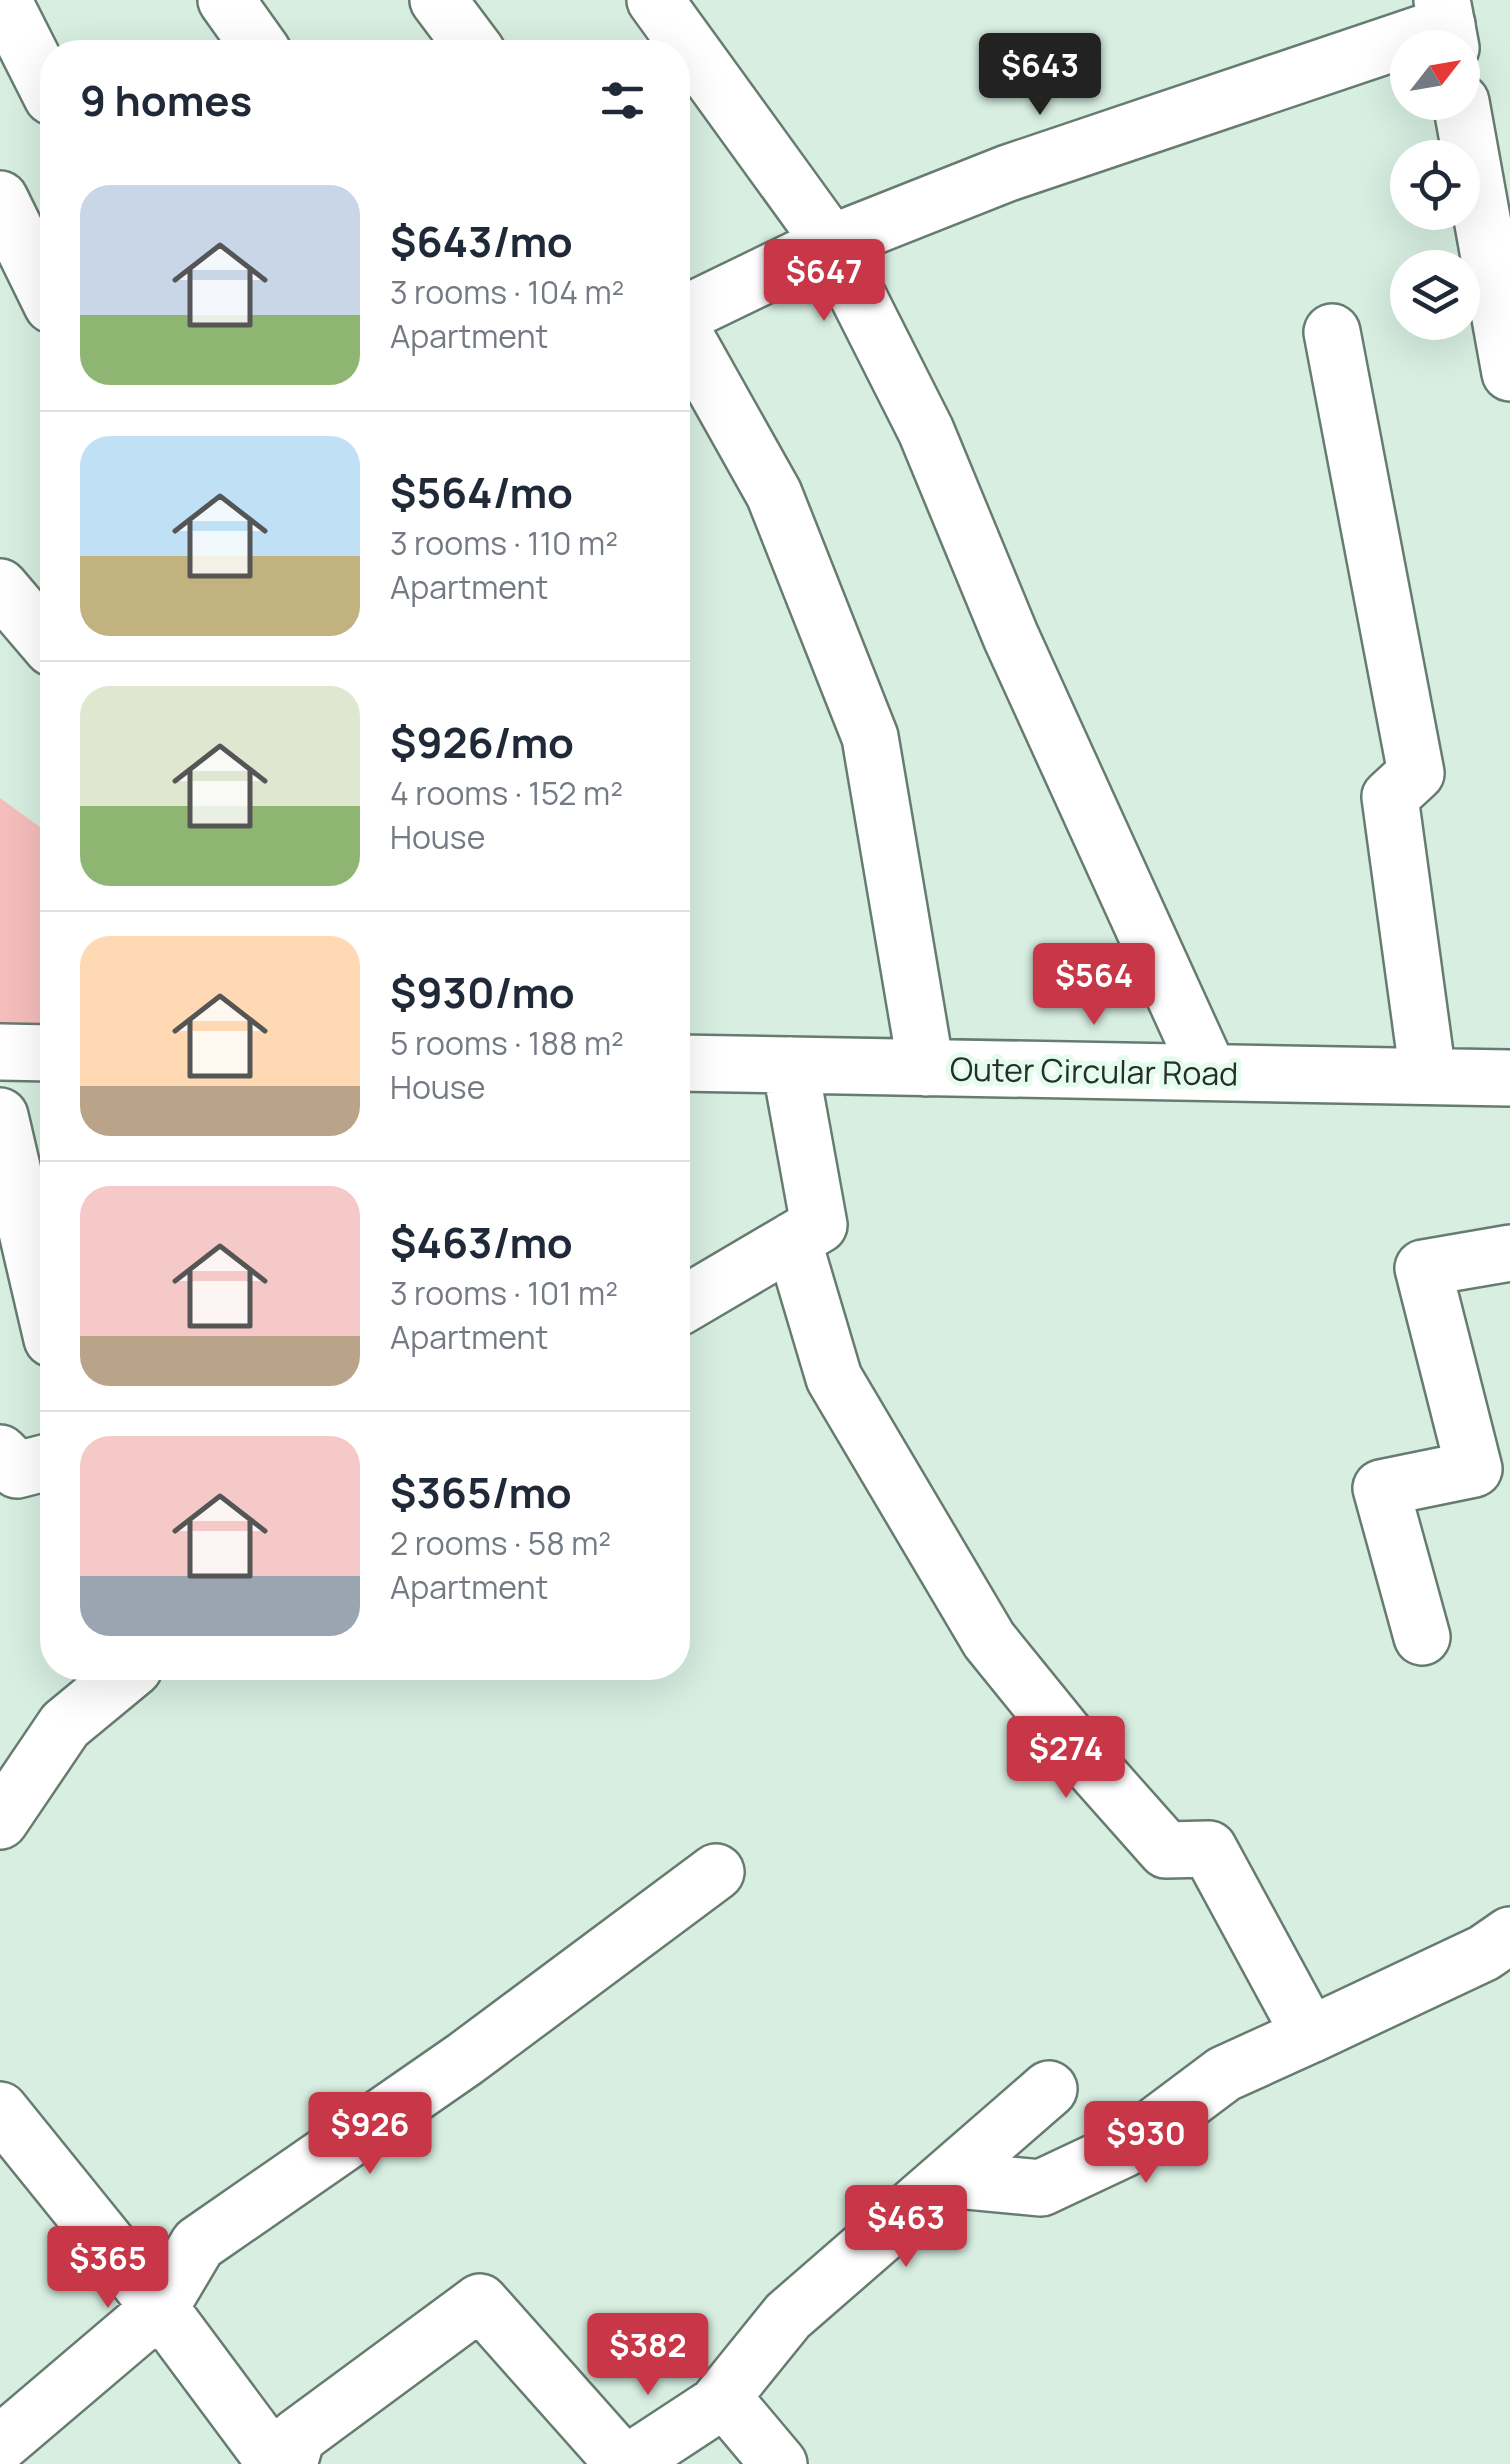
<!DOCTYPE html>
<meta charset="utf-8">
<style>
body{margin:0;font-family:Manrope,sans-serif;background:#f6f6f7;color:#1f2937;height:100vh;display:flex;flex-direction:column;font-size:38px;white-space:nowrap}
*{box-sizing:border-box;margin:0}
p{font-size:32px;color:#747a83}
.icon{flex:none;width:55px;height:55px;fill:none;stroke:currentColor;stroke-width:2;stroke-linecap:round;stroke-linejoin:round}
.map{position:relative;flex:1;overflow:hidden}
.panel{position:absolute;left:40px;top:40px;width:650px;height:1640px;display:flex;flex-direction:column;background:#fff;border-radius:40px;box-shadow:0 10px 40px #0002}
.panel>*{flex:none}
.needle{width:65px;rotate:59deg}
.tools{position:absolute;left:1390px;top:30px;display:grid;gap:20px}
.tools a{display:grid;place-items:center;width:90px;height:90px;border-radius:50%;background:#fff;box-shadow:0 10px 40px #0002;font-size:50px}
.price{position:absolute;translate:-50% -85px;padding:0 22px;border-radius:10px;background:#c73748;color:#fff;font-size:32px;line-height:65px;filter:drop-shadow(0 2px 5px #0008)}
.price::after{content:'';position:absolute;left:50%;top:60px;width:30px;height:22px;margin-left:-15px;background:inherit;clip-path:polygon(0 0,100% 0,50% 100%)}
.price.selected{background:#222;color:#fff}
ul{padding:0;list-style:none}
li{display:flex;align-items:center;gap:30px;height:250px;padding:0 40px}
li+li{border-top:2px solid #e0e1e3}
li span{display:grid;place-items:center;flex:none;width:280px;height:200px;border-radius:30px;color:#555}
li>.icon{margin-inline-start:auto}
span .icon{width:120px;height:120px;fill:#fffc;stroke-width:1}
li b{font-size:42px}
h2{display:flex;justify-content:space-between;align-items:center;height:120px;padding:0 40px;font-size:42px}
.map>svg:first-child{display:block}
</style>
<div class="map">
<svg width="1510" height="2464" viewBox="0 0 1510 2464">
<rect width="100%" height="100%" fill="#d7eee1"/>
<path fill="#f5bebd" d="M0,798L40,827L52,850V1053L0,1052Z"/>
<g fill="none" stroke-linecap="round" stroke-linejoin="round">
<g stroke="#677c70" stroke-width="60">
<path id="minor" d="M3,0L52,97
M226,0L263,52
M438,0L477,52
M655,0L831,243L926,431L1011,637L1209,1072
M0,199L52,305
M678,317L831,243L1008,173L1447,25
M678,323L774,494L870,737L926,1068
M1332,332L1416,773L1390,797L1428,1076
M0,587L52,648
M0,1052L52,1053
M678,1063L1510,1078
M0,1116L52,1339
M793,1240L834,1378L989,1640L1087,1761L1166,1850L1209,1849L1310,2035L1484,1953L1510,1935
M678,1308L819,1225L790,1065
M0,1453L17,1470L52,1461
M1422,1637L1381,1488L1474,1469L1423,1268L1510,1253
M0,1821L65,1725L134,1668
M0,2110L160,2308L276,2464
M946,2179L1041,2188L1124,2149L1224,2074L1310,2035
M716,2405L731,2407L779,2464
M0,2444L160,2308L198,2244L465,2059L716,1872
M289,2464L297,2437L480,2302L624,2464
M626,2464L716,2405L788,2316L1049,2089"/>
</g>
<g stroke="#677c70" stroke-width="60">
<path id="major" d="M1442,0L1451,48
M1461,102L1510,373"/>
</g>
<use href="#minor" stroke="#fff" stroke-width="55"/>
<use href="#major" stroke="#fff" stroke-width="55"/>
</g>
<g text-anchor="middle" dominant-baseline="central" stroke-width="10" stroke-linejoin="round" paint-order="stroke">
<g font-size="32" fill="#252e29" stroke="#e4fcee">
<text transform="translate(1094 1071) rotate(1)">Outer Circular Road</text>
</g>
</g>
</svg>
<div class="tools">
<a><svg class="needle" viewBox="-14 -14 28 28"><path d="M0-13l5 13h-10z" fill="#e53935"/><path d="M0 13l5-13h-10z" fill="#747a83"/></svg></a>
<a><svg class="icon" aria-label="locate" viewBox="0 0 24 24"><circle cx="12" cy="12" r="6"/><path d="M12 2v4M12 18v4M2 12h4M18 12h4"/></svg></a>
<a><svg class="icon" aria-label="layers" viewBox="0 0 24 24"><path d="M12 4l9 5-9 5-9-5zM3 14l9 5 9-5"/></svg></a>
</div>
<b class="price selected" style="left:1040px;top:118px">$643</b>
<b class="price" style="left:824px;top:324px">$647</b>
<b class="price" style="left:1094px;top:1028px">$564</b>
<b class="price" style="left:1066px;top:1801px">$274</b>
<b class="price" style="left:370px;top:2177px">$926</b>
<b class="price" style="left:1146px;top:2186px">$930</b>
<b class="price" style="left:906px;top:2270px">$463</b>
<b class="price" style="left:108px;top:2311px">$365</b>
<b class="price" style="left:648px;top:2398px">$382</b>
<section class="panel">
<h2>9 homes<svg class="icon" aria-label="filters" viewBox="0 0 24 24"><path d="M4 7h16M4 17h16"/><circle cx="9" cy="7" r="2"/><circle cx="15" cy="17" r="2"/></svg></h2>
<ul>
<li><span style="background:linear-gradient(#c9d6e8 65%,#8fb573 0)"><svg class="icon" aria-label="home" viewBox="0 0 24 24"><path d="M3 11l9-7 9 7M6 9v11h12V9"/></svg></span><div><b>$643/mo</b><p>3 rooms · 104 m²</p><p>Apartment</p></div></li>
<li><span style="background:linear-gradient(#bfe0f5 60%,#c2b280 0)"><svg class="icon" aria-label="home" viewBox="0 0 24 24"><path d="M3 11l9-7 9 7M6 9v11h12V9"/></svg></span><div><b>$564/mo</b><p>3 rooms · 110 m²</p><p>Apartment</p></div></li>
<li><span style="background:linear-gradient(#dfe7d0 60%,#8fb573 0)"><svg class="icon" aria-label="home" viewBox="0 0 24 24"><path d="M3 11l9-7 9 7M6 9v11h12V9"/></svg></span><div><b>$926/mo</b><p>4 rooms · 152 m²</p><p>House</p></div></li>
<li><span style="background:linear-gradient(#ffd9b3 75%,#b9a48a 0)"><svg class="icon" aria-label="home" viewBox="0 0 24 24"><path d="M3 11l9-7 9 7M6 9v11h12V9"/></svg></span><div><b>$930/mo</b><p>5 rooms · 188 m²</p><p>House</p></div></li>
<li><span style="background:linear-gradient(#f6c9c9 75%,#b9a48a 0)"><svg class="icon" aria-label="home" viewBox="0 0 24 24"><path d="M3 11l9-7 9 7M6 9v11h12V9"/></svg></span><div><b>$463/mo</b><p>3 rooms · 101 m²</p><p>Apartment</p></div></li>
<li><span style="background:linear-gradient(#f6c9c9 70%,#9aa5b1 0)"><svg class="icon" aria-label="home" viewBox="0 0 24 24"><path d="M3 11l9-7 9 7M6 9v11h12V9"/></svg></span><div><b>$365/mo</b><p>2 rooms · 58 m²</p><p>Apartment</p></div></li>
</ul>
</section>
</div>
